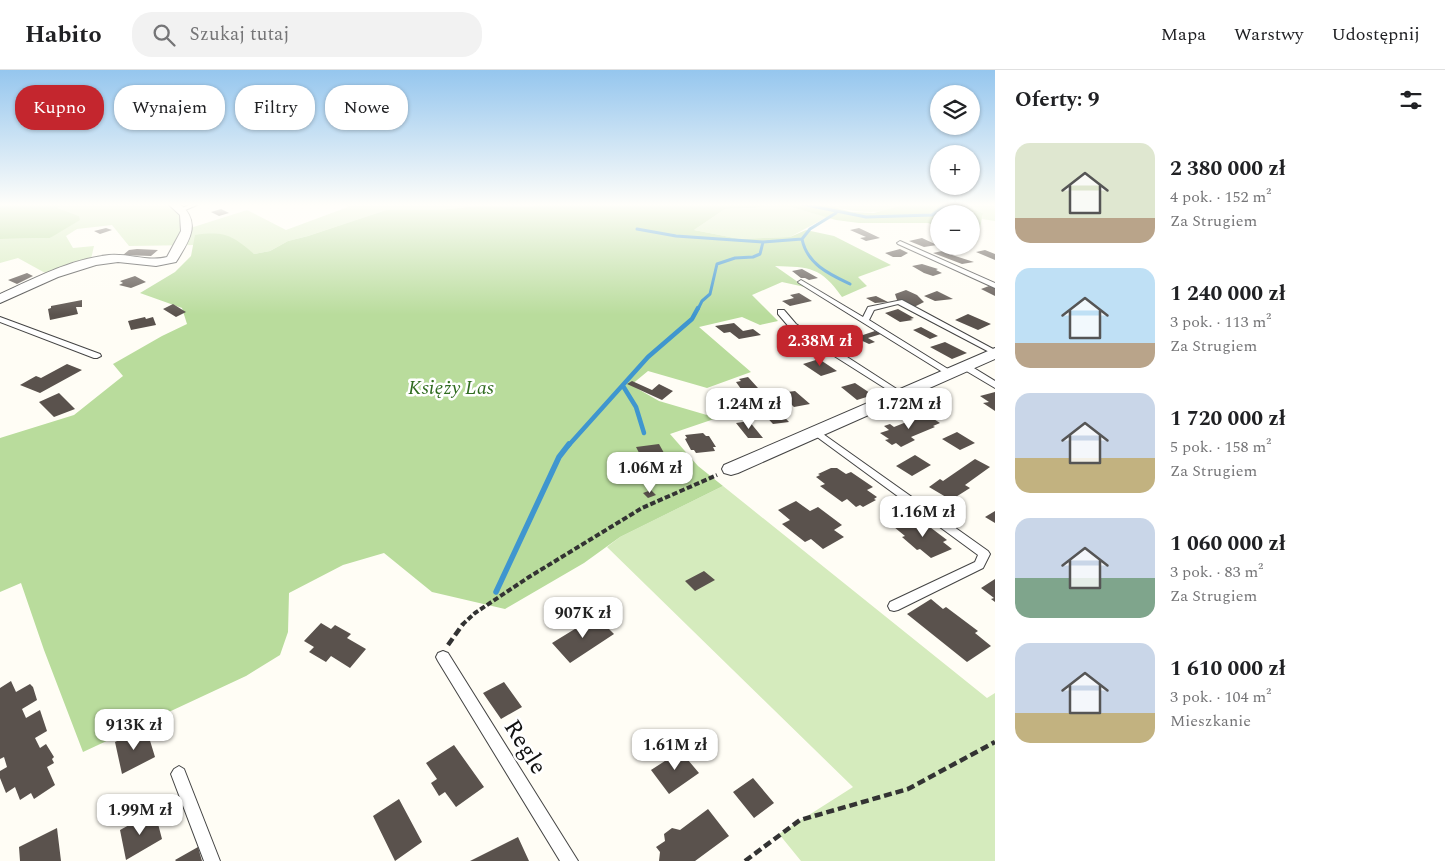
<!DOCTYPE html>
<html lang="pl">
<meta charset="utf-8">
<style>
body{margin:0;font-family:Spectral,serif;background:#f2f2f2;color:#202124;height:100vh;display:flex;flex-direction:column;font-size:19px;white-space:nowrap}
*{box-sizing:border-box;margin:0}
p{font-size:16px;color:#757577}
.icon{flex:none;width:28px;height:28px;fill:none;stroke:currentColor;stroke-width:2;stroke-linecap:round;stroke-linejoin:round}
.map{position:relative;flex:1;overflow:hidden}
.details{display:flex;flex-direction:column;background:#fff;width:450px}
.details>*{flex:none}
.guide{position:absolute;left:15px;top:15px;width:475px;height:45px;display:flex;gap:10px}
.controls{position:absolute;left:930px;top:15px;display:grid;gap:10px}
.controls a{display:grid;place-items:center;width:50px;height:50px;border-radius:50%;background:#fff;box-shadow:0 1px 4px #0004;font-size:25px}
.price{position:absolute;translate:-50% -42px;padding:0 11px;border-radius:10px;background:#fff;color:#222;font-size:16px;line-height:32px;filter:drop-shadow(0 1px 2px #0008)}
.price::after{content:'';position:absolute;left:50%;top:30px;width:15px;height:11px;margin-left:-8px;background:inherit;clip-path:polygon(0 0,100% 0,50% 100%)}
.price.selected{background:#c4262e;color:#fff}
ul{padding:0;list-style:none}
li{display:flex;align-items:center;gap:15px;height:125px;padding:0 20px}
li span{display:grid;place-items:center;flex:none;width:140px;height:100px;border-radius:15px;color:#555}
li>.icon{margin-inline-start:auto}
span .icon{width:60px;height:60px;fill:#fffc;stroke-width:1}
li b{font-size:21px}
h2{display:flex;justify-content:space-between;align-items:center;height:60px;padding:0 20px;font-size:21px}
.chip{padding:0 18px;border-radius:20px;background:#fff;box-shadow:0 1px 4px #0004;font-size:18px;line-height:45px}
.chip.selected{background:#c4262e;color:#fff}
header{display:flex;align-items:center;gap:30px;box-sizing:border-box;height:70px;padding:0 25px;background:#fff;border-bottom:1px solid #e0e0e0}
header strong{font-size:24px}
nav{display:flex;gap:28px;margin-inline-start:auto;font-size:18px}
.search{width:350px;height:45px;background:#f2f2f2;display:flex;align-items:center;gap:12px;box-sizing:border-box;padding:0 18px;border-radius:20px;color:#757577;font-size:19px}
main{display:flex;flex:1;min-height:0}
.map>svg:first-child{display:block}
</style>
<header>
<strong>Habito</strong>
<div class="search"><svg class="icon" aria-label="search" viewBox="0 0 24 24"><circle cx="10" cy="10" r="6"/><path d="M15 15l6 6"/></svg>Szukaj tutaj</div>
<nav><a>Mapa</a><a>Warstwy</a><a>Udostępnij</a></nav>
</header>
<main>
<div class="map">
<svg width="995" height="791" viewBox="0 0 995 791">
<rect width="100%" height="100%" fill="#fffdf5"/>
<path fill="#d5ebbd" d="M62,134H165L180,145L181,161L247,140L286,160L348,137L343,134H536L534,137L478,136L438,140H386L308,166L288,171L270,181L254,184L196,165L194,175L129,176L112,155L77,159L66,166L73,178L94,176L91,189L47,204L18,188L0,193V169L50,168L79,146L58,138Z
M824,134H907C880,147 852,142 824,134Z
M960,134H995V151L982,149L983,143Z
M766,135L791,137L827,147L790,167L740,169L694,160L725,139L755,138Z
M723,416L987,628L995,623V791H801L779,764L853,717L607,477L620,467Z"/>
<path fill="#b9dc9c" d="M0,134H62L58,138L79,146L80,150L50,168L0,169Z
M536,134H824L851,142L874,143L907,134H960L983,143L977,172L971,169V144H939V157L928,153H859L836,150L791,137L766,135L755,138L725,139L694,160L740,169L790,167L806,160L834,166L891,195L858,207L867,216L842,227C821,197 810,197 775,196L805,217L782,212L752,225L778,251L760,255L742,247L699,257L751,302L707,318L648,301L631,315L659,331L717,348L670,364L698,396L723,416L620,467L584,493L505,539L432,522L384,483L343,495L289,523L288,562L280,585L246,606L83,682L44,580L21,513L0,522V368L74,345L123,306L113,294L162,266L187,254L182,238L140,223L175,202L191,186L195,165C224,161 232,165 254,184L270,181L288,171L308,166L386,140H438L478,136L533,137Z"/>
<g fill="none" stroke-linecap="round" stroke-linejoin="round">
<path stroke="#3f96cf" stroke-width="3" d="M802,134L866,147L932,145L947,134
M637,159L676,166L763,172
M802,169C807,194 829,204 850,214
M698,239L702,231L710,224L717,194L735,188L753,187L760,184L763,172L802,169L810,159L836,143"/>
<path stroke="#3f96cf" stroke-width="4.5" d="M623,316L636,337L644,363
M568,376L648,287L692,249L698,238"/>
<path stroke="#3f96cf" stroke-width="5.5" d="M496,522L559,387L569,374"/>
</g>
<path fill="#5a524d" d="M221,139L229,143L219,146L211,142Z
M106,158L112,160L100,164L94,161Z
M859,158L880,168L866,171L860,168L866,167L850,160Z
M922,168L937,175L924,177L909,171Z
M137,179L158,180L151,186L123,185L129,180Z
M900,179L908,183L901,187H893L885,183Z
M951,179L959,183L952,185L974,192L962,194L933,183Z
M985,180L995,184V190L976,182Z
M922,194L938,199L936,200L942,203L933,206L924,203L912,196Z
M802,199L818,208L809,210L805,208H801L792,201Z
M27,203L33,206L17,214L8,210Z
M135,206L146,212L131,218L119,215L123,213L120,211Z
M989,216L995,218V226L981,219Z
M906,220L917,225L924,232L914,237L897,230L895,224Z
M937,221L953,229L935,231L924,226Z
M799,223L812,231L790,236L782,231L794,228L790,225Z
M876,226L888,232L875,233L866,228Z
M82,230V237H76L78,244L50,250L48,239L51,238V236Z
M173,234L181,239L186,242L176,247L163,239Z
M898,239L914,248L910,249L913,250L900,252L885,243Z
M968,244L991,254L978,260L955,250Z
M145,247L146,249L153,247L156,255L131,260L128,251Z
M734,253L743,261L753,259L761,265L739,269L730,262L724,263L715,256Z
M845,255L863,265L875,261L881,264L868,268L875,272L869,274L856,268L849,270L833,261L837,260L834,259Z
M921,257L938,266L930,269L913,260Z
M945,272L967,283L952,289L930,277Z
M819,289L837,301L821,306L803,294Z
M67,294L82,300L40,323L20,315L36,306L41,308Z
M748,307L758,318L748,320L746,318L741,319L736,312L741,311L739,309Z
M632,311L652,320L659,314L673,321L662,330L627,314Z
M855,313L873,325L857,330L841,317Z
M795,321L810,334L794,337L780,323Z
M731,322L744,339L728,341L717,326Z
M995,322V341L983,333L989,332L980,326Z
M59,323L75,339L54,347L39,332Z
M775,337L789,352L773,354L759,339Z
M926,344L940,353L933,356L935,357L911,367L915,370L901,377L896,373L892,375L885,370L889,369L880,363L889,360L884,356L890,354L894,357Z
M749,351L763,368H748L736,353Z
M957,362L975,373L960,380L942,369Z
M703,363L706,366H709L716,377H713L715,381L696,383L694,380H691L685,369L687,368L685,365Z
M659,374L673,399L649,402L636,377Z
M915,385L931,395L912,406L896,396Z
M975,389L990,397L965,415L970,418L951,430L929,417L940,409L943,411Z
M831,398H837L846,404L851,402L873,417L867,420L877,427L874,429L876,430L863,437L860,435L856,437L847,429L842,432L820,416L825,414L816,407L820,405L818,404Z
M651,420L656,425L648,428L643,423Z
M796,431L810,441L818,437L842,455L834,460L844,467L823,479L811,469L805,472L782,454L790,450L778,440Z
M995,441V453L985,447Z
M918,448L947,470L943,472L952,479L931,488L920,479L917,480L902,467L905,466L894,457Z
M704,501L715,510L695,521L685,511Z
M995,509V532L991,529L994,528L981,518Z
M931,529L943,539L946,537L978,561L975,563L991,576L967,592L907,544Z
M596,546L614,564L570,593L552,573Z
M321,553L331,559L335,555L351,564L347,568L366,579L350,598L331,586L326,592L309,582L314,577L304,571Z
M11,611L16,622L30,614L33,617L37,630L22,639L26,648L40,640L47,661L35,668L40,678L46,674L54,687L52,689L54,693L47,697L55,715L34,729L31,723L20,730L15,717L6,723L0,708V701L7,697L4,687L0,689V618Z
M504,612L522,637L501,649L483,623Z
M141,659L143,666L148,664L155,687L122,704L115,672Z
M454,675L484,717L456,737L445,722L439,726L431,713L437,709L426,693Z
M685,678L692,687L688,690L699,703L669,724L651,700Z
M753,708L774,733L754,748L733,722Z
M399,729L422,772L395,791L373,746Z
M708,739L729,766L695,791H659L660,782L656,777L665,771L664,764L672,758L680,760Z
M151,743L153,752L157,750L162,769L126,790L120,760Z
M57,758L61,791H20L19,777Z
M518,767L529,791H470Z
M198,777L202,791H176L175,790Z"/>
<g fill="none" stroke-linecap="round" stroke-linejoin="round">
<g stroke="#444" stroke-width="2">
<path id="service" d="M191,134H199L183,141L178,140Z
M900,171L995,213V218L898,174L897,173Z
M801,210L863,247L868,237L902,230L995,280V285L898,234L874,240L869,250L956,304L955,306H949L799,213L798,212Z
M778,240H784L796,254L906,325L905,327H899L790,258L778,244Z
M0,247L100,284L101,286L97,288H94L0,252Z
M963,295H969L995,311V318L963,299Z
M816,359L988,481L990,484L983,498L898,540L894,541L890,540L888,536L890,532L975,492L978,485L813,364L811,362L813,360Z
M443,581L448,583L578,791H560L438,591L436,587L438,583Z
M179,696L184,699L220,791H204L171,704L174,699Z"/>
</g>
<g stroke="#444" stroke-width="2">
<path id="minor" d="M168,134H180C202,153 189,171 176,192L156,196L118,192L96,195L58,207L0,233V224C35,208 71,189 109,185C129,183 148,192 167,187L181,161L180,145Z
M995,278V289L738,403L731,405L724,403L722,399L724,395Z"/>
</g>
<path stroke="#333" stroke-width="4" stroke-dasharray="5.5 2.5" stroke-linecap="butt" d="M462,555L475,543L529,507L642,438L717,405"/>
<path stroke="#333" stroke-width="4.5" stroke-dasharray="8 4" stroke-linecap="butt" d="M448,575L463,554
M745,791L800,750L908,719L995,672"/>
<use href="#service" fill="#fff" fill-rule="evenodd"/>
<use href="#minor" fill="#fff" fill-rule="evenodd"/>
</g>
<linearGradient id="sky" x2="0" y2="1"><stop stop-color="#95c6ee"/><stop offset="0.55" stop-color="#fffefa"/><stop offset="1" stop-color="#fffefa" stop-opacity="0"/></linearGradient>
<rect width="995" height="245" fill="url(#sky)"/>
<g text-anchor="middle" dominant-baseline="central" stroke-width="5" stroke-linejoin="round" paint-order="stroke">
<g font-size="20" font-style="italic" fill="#2f6b1f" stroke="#fff">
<text x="451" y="318">Księży Las</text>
</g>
<g font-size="24" fill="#111" stroke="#fff">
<text transform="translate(525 677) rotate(58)">Regle</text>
</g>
</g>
</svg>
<div class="controls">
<a><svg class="icon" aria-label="layers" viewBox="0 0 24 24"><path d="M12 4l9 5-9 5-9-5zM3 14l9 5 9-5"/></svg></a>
<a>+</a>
<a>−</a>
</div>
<b class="price selected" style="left:820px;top:297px">2.38M zł</b>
<b class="price" style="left:749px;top:360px">1.24M zł</b>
<b class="price" style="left:909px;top:360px">1.72M zł</b>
<b class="price" style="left:650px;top:424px">1.06M zł</b>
<b class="price" style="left:923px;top:468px">1.16M zł</b>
<b class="price" style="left:583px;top:569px">907K zł</b>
<b class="price" style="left:134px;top:681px">913K zł</b>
<b class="price" style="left:675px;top:701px">1.61M zł</b>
<b class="price" style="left:140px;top:766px">1.99M zł</b>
<div class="guide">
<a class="chip selected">Kupno</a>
<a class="chip">Wynajem</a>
<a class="chip">Filtry</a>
<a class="chip">Nowe</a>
</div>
</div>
<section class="details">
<h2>Oferty: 9<svg class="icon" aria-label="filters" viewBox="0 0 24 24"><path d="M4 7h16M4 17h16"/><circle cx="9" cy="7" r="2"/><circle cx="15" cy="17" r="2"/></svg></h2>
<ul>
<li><span style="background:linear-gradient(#dfe7d0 75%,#b9a48a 0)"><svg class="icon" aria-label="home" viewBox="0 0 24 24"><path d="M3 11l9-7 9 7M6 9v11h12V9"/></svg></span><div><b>2 380 000 zł</b><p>4 pok. · 152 m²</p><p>Za Strugiem</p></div></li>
<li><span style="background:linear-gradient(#bfe0f5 75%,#b9a48a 0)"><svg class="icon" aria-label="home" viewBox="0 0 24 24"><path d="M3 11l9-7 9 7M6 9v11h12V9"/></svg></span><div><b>1 240 000 zł</b><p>3 pok. · 113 m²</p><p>Za Strugiem</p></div></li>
<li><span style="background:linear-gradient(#c9d6e8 65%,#c2b280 0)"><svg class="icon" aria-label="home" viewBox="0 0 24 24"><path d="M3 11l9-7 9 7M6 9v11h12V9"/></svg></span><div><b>1 720 000 zł</b><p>5 pok. · 158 m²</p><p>Za Strugiem</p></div></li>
<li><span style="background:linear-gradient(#c9d6e8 60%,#7fa58c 0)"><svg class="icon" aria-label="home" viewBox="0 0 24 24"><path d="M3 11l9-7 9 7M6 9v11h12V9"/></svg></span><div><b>1 060 000 zł</b><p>3 pok. · 83 m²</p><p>Za Strugiem</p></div></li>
<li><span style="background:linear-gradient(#c9d6e8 70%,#c2b280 0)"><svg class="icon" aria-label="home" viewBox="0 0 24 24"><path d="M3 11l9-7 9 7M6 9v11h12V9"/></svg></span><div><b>1 610 000 zł</b><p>3 pok. · 104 m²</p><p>Mieszkanie</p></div></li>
</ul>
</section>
</main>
